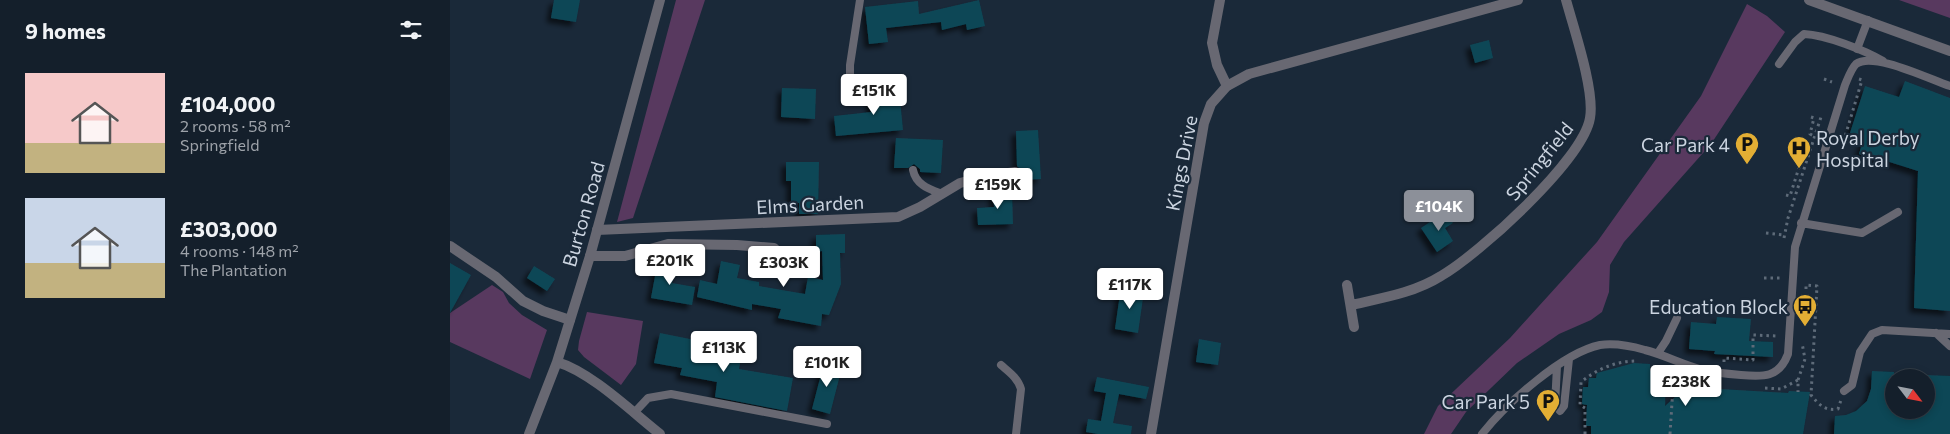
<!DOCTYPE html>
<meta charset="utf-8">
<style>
body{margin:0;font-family:Commissioner,sans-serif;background:#1d2733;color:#f1f3f6;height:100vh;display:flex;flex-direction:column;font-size:19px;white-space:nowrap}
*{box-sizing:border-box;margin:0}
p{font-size:16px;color:#9da2a9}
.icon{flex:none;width:28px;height:28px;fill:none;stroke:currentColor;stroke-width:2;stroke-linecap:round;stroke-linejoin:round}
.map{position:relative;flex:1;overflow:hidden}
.panel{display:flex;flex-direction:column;background:#141f2b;width:450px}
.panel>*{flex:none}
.needle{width:32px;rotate:122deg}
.controls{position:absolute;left:1435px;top:369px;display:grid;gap:10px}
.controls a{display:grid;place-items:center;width:50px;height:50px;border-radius:50%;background:#141f2b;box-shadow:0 2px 8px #0003,0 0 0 1px #333d47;font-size:25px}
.price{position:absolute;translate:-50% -42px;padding:0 11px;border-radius:5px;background:#fff;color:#222;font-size:16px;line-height:32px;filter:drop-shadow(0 1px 2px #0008)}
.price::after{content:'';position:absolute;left:50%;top:30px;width:15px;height:11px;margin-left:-8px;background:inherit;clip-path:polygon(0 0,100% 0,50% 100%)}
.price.current{background:#8c9099;color:#fff}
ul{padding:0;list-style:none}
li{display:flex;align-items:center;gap:15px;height:125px;padding:0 25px}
li span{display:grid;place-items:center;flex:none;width:140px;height:100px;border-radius:0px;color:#555}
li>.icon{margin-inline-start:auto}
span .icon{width:60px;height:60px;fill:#fffc;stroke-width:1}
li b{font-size:21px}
h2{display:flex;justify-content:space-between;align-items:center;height:60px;padding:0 25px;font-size:21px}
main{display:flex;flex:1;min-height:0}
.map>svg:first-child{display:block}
</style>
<main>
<section class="panel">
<h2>9 homes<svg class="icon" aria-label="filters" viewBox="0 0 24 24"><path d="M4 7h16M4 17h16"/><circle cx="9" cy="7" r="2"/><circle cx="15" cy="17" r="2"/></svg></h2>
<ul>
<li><span style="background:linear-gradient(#f6c9c9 70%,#c2b280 0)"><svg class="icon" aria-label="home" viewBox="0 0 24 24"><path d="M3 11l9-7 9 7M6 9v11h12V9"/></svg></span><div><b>£104,000</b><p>2 rooms · 58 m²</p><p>Springfield</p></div></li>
<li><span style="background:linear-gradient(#c9d6e8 65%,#c2b280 0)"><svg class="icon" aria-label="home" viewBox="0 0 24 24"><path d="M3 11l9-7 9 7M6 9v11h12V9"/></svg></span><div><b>£303,000</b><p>4 rooms · 148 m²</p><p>The Plantation</p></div></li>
</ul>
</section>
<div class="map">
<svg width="1500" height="434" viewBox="0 0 1500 434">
<defs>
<filter id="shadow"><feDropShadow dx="-4.5" dy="4.5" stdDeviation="2.5" flood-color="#0009"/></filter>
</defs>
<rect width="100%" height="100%" fill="#1a2939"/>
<path fill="#58395f" d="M226,0H255L183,218L167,222Z
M1449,0H1500V18Z
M1297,4L1317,16L1335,32L1261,144L1174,242L1160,265L1159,292L1152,312L1141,320L1109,334L1067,363L1016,412L1001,434H974L988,406L1060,338L1147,242L1251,96Z
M42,285L53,292L59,303L72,315L97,330L80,379L0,342V313Z
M137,312L193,321L186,364L171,385L134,357L128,350L129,341Z"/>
<path fill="#0e4756" filter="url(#shadow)" d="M104,0H130L126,22L101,18Z
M529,0L535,26L517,30L516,24L492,30L491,22L436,28L438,42L419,44L415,7L468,1L469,14Z
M1039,40L1043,58L1025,63L1020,45Z
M1455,81L1500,98V311L1464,308L1468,171L1427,158L1426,161L1409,154L1414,137L1400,133L1415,86L1449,97Z
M332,88L366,89L365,119L331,117Z
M449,89L453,130L386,136L384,116L421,112L419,92Z
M588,130L591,179L568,180L572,171L567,166L566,131Z
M446,138L493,140L491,173L470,172V169L464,164L458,168H444Z
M336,162H369L368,214H349V203H341V181H336Z
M562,190L563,224L528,225L527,208L544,207L543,191Z
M995,212L1003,223L995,228L1003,241L987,252L971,228Z
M395,234V253H390L391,284L379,315L372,314L371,326L328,318L331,309L302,304V310L247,297L250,280L267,284L271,261L290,265L287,278L309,282V286L355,294L358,277L373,280L372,251L366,252V235Z
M208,260L226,263L222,283L245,287L242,305L201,298Z
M0,263L21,275L0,313Z
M84,266L105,279L97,291L77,278Z
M671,287L694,291L688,333L665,329Z
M1267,317L1301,319L1299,341L1323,342V357L1264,354L1265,351L1239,349L1241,322L1266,324Z
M210,333L265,344L264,352L291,358L289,369L343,378L337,411L265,397L267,382L230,375L232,368L204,363Z
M749,339L771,343L768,365L746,362Z
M374,363L392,367L380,414L362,409Z
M1184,363L1200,364V371L1216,372L1215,406L1236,387L1338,393L1339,391L1360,392L1353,434H1141V426H1136L1137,405L1132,404L1133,387H1138L1139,378H1146L1147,373Z
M1422,371L1444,372V410H1476V375L1500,376V434H1384L1385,416L1396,415L1406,411L1417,401L1421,389Z
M647,377L699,387L696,399L669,394L663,423L682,426L681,434H648L636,432L638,419L651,421L656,393L644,391Z"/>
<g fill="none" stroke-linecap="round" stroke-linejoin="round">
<path stroke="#5e6b79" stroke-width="3" stroke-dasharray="2.5 4" stroke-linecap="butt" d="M1374,79L1382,82
M1409,79L1412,80L1394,140L1412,145
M1361,117L1364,118L1360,134L1364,136
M1336,195L1340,196L1352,158L1347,156
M1316,233L1334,235
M1334,238L1338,218L1371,117
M1314,278H1330
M1356,289V285L1367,286L1361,395C1369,405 1375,411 1388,409L1391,400
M1274,362V358L1303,360V335L1327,336V334
M1216,369L1226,383
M1348,380L1355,359L1352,343
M1315,388L1331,389L1348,380V392
M1135,434V408L1130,405L1131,382C1147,369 1166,361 1187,361
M1220,434L1223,387L1226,383L1254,384"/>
<path stroke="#686872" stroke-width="8" d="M1407,49L1418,20
M1329,64L1345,42L1354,34C1376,35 1414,50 1433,61
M400,80V65L410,0
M463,170C466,185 479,189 492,194
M1351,223L1412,233L1448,212
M1486,333L1500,346
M1208,353L1216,341L1227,318
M551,365C559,372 568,378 571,389L566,434
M1107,366L1105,405L1110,411L1114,406L1119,359
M1394,391L1402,385L1410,352L1422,334L1432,330L1500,334
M184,413L198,398L221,394L377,424
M1032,434C1056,404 1112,353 1150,345C1164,343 1181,346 1195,350C1215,355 1233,365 1253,370C1265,373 1278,374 1291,375C1313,377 1329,378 1338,354L1345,247L1395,85C1398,78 1401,69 1406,64C1423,51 1481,80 1500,86"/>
<path stroke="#686872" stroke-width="10" d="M770,0L762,43L767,65L777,86
M147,230L448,217L470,207L510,183L533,177L565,172
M0,246L46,277L73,301L93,311L120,320
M140,256H175L218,244L287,245L324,248L335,259
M897,285L904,327
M901,305C932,298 964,293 991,276C1029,254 1133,160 1140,118C1145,91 1124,29 1116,0"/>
<path stroke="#686872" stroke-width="10" d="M1359,0L1500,51
M107,362C141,372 182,412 210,434
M79,434L107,362L140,256L210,0
M701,434L754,123L761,104L777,86L799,74L1068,0"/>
</g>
<defs>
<g id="parking-pin" transform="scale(1.25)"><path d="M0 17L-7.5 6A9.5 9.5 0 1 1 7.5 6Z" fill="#e3ae34" stroke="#1a2939"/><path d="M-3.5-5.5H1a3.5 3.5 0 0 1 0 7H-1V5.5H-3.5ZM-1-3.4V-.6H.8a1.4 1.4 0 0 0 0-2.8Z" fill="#111"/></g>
<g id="hospital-pin" transform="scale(1.25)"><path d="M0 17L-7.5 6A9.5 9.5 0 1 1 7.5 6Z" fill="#e3ae34" stroke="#1a2939"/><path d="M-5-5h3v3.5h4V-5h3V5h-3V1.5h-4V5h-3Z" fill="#111"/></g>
<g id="bus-pin" transform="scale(1.25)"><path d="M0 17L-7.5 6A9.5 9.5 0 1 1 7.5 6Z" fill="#e3ae34" stroke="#1a2939"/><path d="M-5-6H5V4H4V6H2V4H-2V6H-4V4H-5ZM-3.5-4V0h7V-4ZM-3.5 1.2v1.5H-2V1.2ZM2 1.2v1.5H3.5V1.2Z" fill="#111"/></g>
</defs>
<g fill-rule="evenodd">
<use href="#parking-pin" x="1297" y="144"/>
<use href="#hospital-pin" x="1349" y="148"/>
<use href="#bus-pin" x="1355" y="306"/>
<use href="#parking-pin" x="1098" y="401"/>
</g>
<g text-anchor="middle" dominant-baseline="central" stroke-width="4.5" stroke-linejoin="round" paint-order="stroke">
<g font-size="19" fill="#cbd4e0" stroke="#1a2939" text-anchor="end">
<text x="1366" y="137" text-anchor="start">Royal Derby<tspan x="1366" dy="22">Hospital</tspan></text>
<text x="1280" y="144">Car Park 4</text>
<text x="1338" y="306">Education Block</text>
<text x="1080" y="401">Car Park 5</text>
</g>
<g font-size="19" fill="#cbd4e0" stroke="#1a2939">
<text transform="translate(1089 161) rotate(-51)">Springfield</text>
<text transform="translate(731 163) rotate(-79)">Kings Drive</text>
<text transform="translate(360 204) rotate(-3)">Elms Garden</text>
<text transform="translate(133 214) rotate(-74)">Burton Road</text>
</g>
</g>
</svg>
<div class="controls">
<a><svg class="needle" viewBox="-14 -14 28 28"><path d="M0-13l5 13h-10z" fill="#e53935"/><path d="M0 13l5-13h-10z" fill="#9da2a9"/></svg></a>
</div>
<b class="price" style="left:424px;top:116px">£151K</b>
<b class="price" style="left:548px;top:210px">£159K</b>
<b class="price current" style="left:989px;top:232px">£104K</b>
<b class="price" style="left:220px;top:286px">£201K</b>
<b class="price" style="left:334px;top:288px">£303K</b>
<b class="price" style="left:680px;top:310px">£117K</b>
<b class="price" style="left:274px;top:373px">£113K</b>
<b class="price" style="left:377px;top:388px">£101K</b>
<b class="price" style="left:1236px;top:407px">£238K</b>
</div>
</main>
